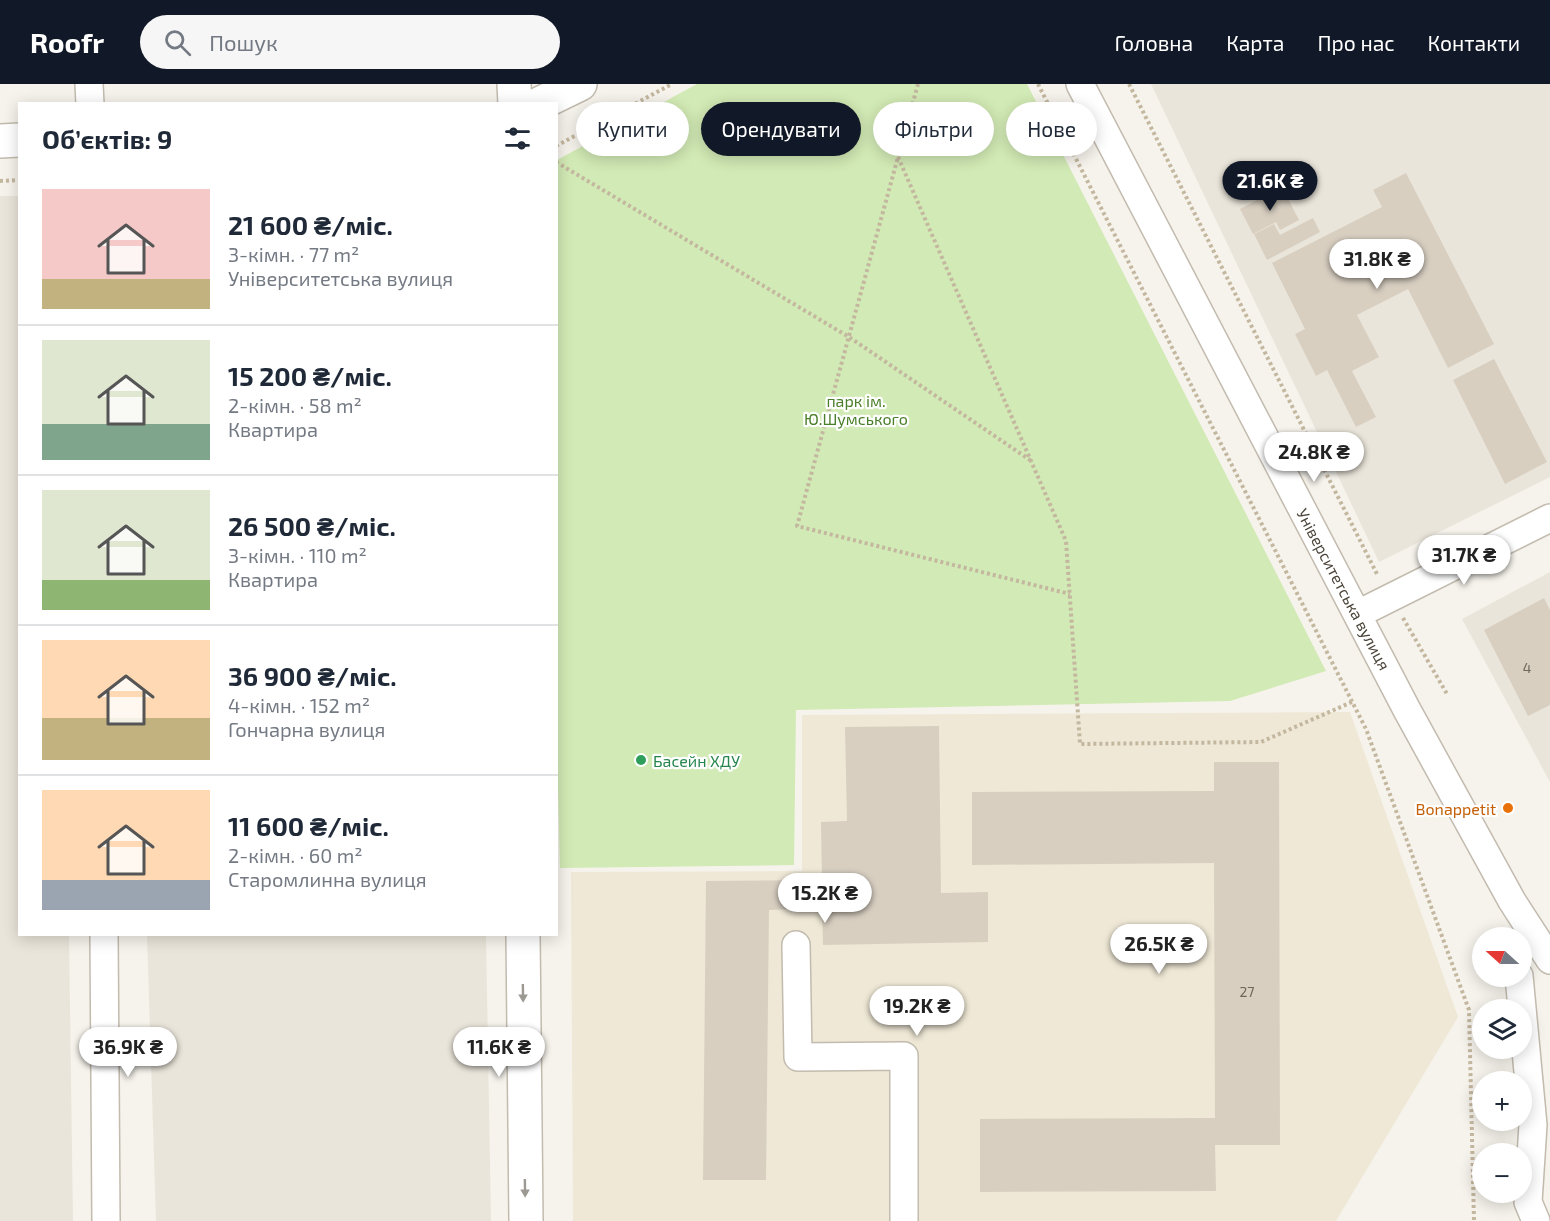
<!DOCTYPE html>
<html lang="uk">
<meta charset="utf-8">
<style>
body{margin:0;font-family:"Exo 2",sans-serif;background:#f6f6f7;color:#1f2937;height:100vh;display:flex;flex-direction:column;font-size:22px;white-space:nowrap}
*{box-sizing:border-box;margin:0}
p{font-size:20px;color:#747a83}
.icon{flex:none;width:33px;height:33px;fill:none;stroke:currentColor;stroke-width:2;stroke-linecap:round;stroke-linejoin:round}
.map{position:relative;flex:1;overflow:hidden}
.drawer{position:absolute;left:18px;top:18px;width:540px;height:834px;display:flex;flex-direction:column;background:#fff;border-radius:0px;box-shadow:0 3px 15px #0003}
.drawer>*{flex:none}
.top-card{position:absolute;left:576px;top:18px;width:570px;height:54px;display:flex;gap:12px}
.needle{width:39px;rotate:291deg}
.controls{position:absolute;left:1472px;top:843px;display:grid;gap:12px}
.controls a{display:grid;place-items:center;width:60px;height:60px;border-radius:50%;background:#fff;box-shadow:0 3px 15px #0003;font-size:30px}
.price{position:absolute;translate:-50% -51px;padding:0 14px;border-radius:21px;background:#fff;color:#222;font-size:20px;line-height:39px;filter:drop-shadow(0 2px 3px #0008)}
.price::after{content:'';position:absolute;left:50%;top:36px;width:18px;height:14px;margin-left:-9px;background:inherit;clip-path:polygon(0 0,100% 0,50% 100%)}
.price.active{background:#111827;color:#fff}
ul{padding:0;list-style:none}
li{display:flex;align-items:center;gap:18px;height:150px;padding:0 24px}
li+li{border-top:2px solid #e0e1e3}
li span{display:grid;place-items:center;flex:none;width:168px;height:120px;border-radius:0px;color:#555}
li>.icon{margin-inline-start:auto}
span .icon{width:72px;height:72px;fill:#fffc;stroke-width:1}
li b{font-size:26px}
h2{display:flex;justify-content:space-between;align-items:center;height:72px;padding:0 24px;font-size:26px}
.tag{padding:0 21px;border-radius:27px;background:#fff;box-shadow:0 3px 15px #0003;font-size:21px;line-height:54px}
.tag.active{background:#111827;color:#fff}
header{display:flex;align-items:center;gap:36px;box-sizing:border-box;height:84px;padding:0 30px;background:#111827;color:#fff}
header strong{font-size:28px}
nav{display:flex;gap:33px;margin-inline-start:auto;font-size:21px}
.search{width:420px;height:54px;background:#f6f6f7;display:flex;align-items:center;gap:15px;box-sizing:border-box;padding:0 21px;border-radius:33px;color:#747a83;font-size:22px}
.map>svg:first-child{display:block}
</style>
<header>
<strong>Roofr</strong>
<div class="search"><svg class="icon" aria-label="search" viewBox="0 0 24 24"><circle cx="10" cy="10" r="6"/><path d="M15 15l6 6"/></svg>Пошук</div>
<nav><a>Головна</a><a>Карта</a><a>Про нас</a><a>Контакти</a></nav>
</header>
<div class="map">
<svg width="1550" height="1137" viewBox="0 0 1550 1137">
<rect width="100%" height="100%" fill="#f6f3ec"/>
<path fill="#eae5da" d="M1151,0H1550V393L1379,478Z
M0,112H20V850L69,851L73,1137H0Z
M1550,488V698L1462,535Z
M147,851H486L491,1137H156Z"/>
<path fill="#efe8d6" d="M1350,628L1458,933L1336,1137H573L571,788L802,787V631Z"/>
<path fill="#d2eab5" d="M697,0H1027L1326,587L1230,617L796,626L794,781L560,784L556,626L557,76Z"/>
<path fill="#d8cfc1" d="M1406,89L1494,260L1448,284L1408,205L1357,231L1379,273L1352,287L1376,333L1356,343L1327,286L1316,292L1295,250L1305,245L1272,179L1382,123L1373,106Z
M1282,103L1299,136L1280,146L1276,138L1253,150L1240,125Z
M1313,134L1320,148L1267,176L1254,150L1274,140L1280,151Z
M1494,275L1547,378L1505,400L1453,296Z
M1544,514L1550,526V621L1528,632L1484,546Z
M939,642L941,809L988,808V858L823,861L822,824L769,826L766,1096H703L706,797L822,796L821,738L847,737L845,643Z
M1214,678H1279L1280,1061H1215L1216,1107L980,1108V1035L1215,1034L1214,779L972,781V708L1214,707Z"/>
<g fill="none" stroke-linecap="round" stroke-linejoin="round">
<g stroke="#c2bbae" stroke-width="30">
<path id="minor" d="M89,0L90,20
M1080,0L1407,626L1512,817L1550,876
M1358,530L1550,434
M104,850L106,1137
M796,861L798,973L904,972V1137
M1519,892L1533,1041L1528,1118L1536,1137"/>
</g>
<g stroke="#c2bbae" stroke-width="36">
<path id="tertiary" d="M514,0L515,20
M539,20L580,0
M0,57L20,56
M523,850L526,1137"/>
</g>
<path stroke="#c4b79f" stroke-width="4" stroke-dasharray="3 3" stroke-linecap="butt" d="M918,0L797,442L1070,510
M1038,0L1366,645L1469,926L1474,1137
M1129,0L1378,492
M556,62L672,0
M898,73L1066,457L1080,660L1261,658L1352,618
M556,78L849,253L1030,376
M0,97L20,96
M1403,534L1447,610"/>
<use href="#minor" stroke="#fff" stroke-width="27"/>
<use href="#tertiary" stroke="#fff" stroke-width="33"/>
</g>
<defs><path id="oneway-solid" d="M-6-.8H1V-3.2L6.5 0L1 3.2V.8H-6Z" transform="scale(1.5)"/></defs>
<g fill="#9c9892">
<use href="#oneway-solid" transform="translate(523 909) rotate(89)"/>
<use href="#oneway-solid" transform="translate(525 1104) rotate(89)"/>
</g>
<circle fill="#2e9e5b" stroke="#fff" stroke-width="2" cx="641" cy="676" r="6"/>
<circle fill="#e8710a" stroke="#fff" stroke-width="2" cx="1508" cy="724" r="6"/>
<g text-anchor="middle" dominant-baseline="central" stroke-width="4.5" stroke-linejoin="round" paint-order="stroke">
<g font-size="14" fill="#6e675b">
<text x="1527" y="583">4</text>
<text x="1247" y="907">27</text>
</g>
<g font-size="16" fill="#4a7f2a" stroke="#fff">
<text x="856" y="316">парк ім.<tspan x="856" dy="18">Ю.Шумського</tspan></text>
</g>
<g font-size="16" fill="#4b4439" stroke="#fff">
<text transform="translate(1344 505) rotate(62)">Університетська вулиця</text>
</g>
<g font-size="16" fill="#27864d" stroke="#fff" text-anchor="start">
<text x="653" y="676">Басейн ХДУ</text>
</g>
<g font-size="16" fill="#c56008" stroke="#fff" text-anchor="end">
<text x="1496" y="724">Bonappetit</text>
</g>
</g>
</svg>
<div class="controls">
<a><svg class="needle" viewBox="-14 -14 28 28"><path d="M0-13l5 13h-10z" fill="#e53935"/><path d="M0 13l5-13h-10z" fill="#747a83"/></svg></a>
<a><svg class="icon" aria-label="layers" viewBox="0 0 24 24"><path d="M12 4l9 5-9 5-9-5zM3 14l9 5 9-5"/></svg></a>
<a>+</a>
<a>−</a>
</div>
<b class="price active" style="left:1270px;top:128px">21.6K ₴</b>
<b class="price" style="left:1377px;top:206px">31.8K ₴</b>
<b class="price" style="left:1314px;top:399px">24.8K ₴</b>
<b class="price" style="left:1464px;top:502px">31.7K ₴</b>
<b class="price" style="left:825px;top:840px">15.2K ₴</b>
<b class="price" style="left:1159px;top:891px">26.5K ₴</b>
<b class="price" style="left:917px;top:953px">19.2K ₴</b>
<b class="price" style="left:128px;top:994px">36.9K ₴</b>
<b class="price" style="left:499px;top:994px">11.6K ₴</b>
<div class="top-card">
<a class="tag">Купити</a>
<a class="tag active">Орендувати</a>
<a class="tag">Фільтри</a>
<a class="tag">Нове</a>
</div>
<section class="drawer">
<h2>Об’єктів: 9<svg class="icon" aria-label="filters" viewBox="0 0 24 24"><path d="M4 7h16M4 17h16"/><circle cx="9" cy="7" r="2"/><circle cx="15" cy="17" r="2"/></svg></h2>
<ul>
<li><span style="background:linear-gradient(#f6c9c9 75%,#c2b280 0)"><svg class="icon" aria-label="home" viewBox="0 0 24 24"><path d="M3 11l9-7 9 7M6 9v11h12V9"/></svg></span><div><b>21 600 ₴/міс.</b><p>3-кімн. · 77 m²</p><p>Університетська вулиця</p></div></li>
<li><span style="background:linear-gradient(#dfe7d0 70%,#7fa58c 0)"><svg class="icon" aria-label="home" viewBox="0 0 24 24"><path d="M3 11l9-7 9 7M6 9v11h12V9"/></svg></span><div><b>15 200 ₴/міс.</b><p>2-кімн. · 58 m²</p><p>Квартира</p></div></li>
<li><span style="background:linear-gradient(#dfe7d0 75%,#8fb573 0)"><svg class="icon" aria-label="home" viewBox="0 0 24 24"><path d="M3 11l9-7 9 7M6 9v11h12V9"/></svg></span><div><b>26 500 ₴/міс.</b><p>3-кімн. · 110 m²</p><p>Квартира</p></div></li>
<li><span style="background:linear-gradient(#ffd9b3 65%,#c2b280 0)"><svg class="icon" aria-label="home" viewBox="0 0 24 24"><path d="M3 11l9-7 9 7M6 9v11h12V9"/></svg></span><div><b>36 900 ₴/міс.</b><p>4-кімн. · 152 m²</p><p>Гончарна вулиця</p></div></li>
<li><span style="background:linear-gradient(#ffd9b3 75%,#9aa5b1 0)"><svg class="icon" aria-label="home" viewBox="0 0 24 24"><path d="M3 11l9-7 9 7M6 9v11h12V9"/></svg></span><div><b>11 600 ₴/міс.</b><p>2-кімн. · 60 m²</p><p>Старомлинна вулиця</p></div></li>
</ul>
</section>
</div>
